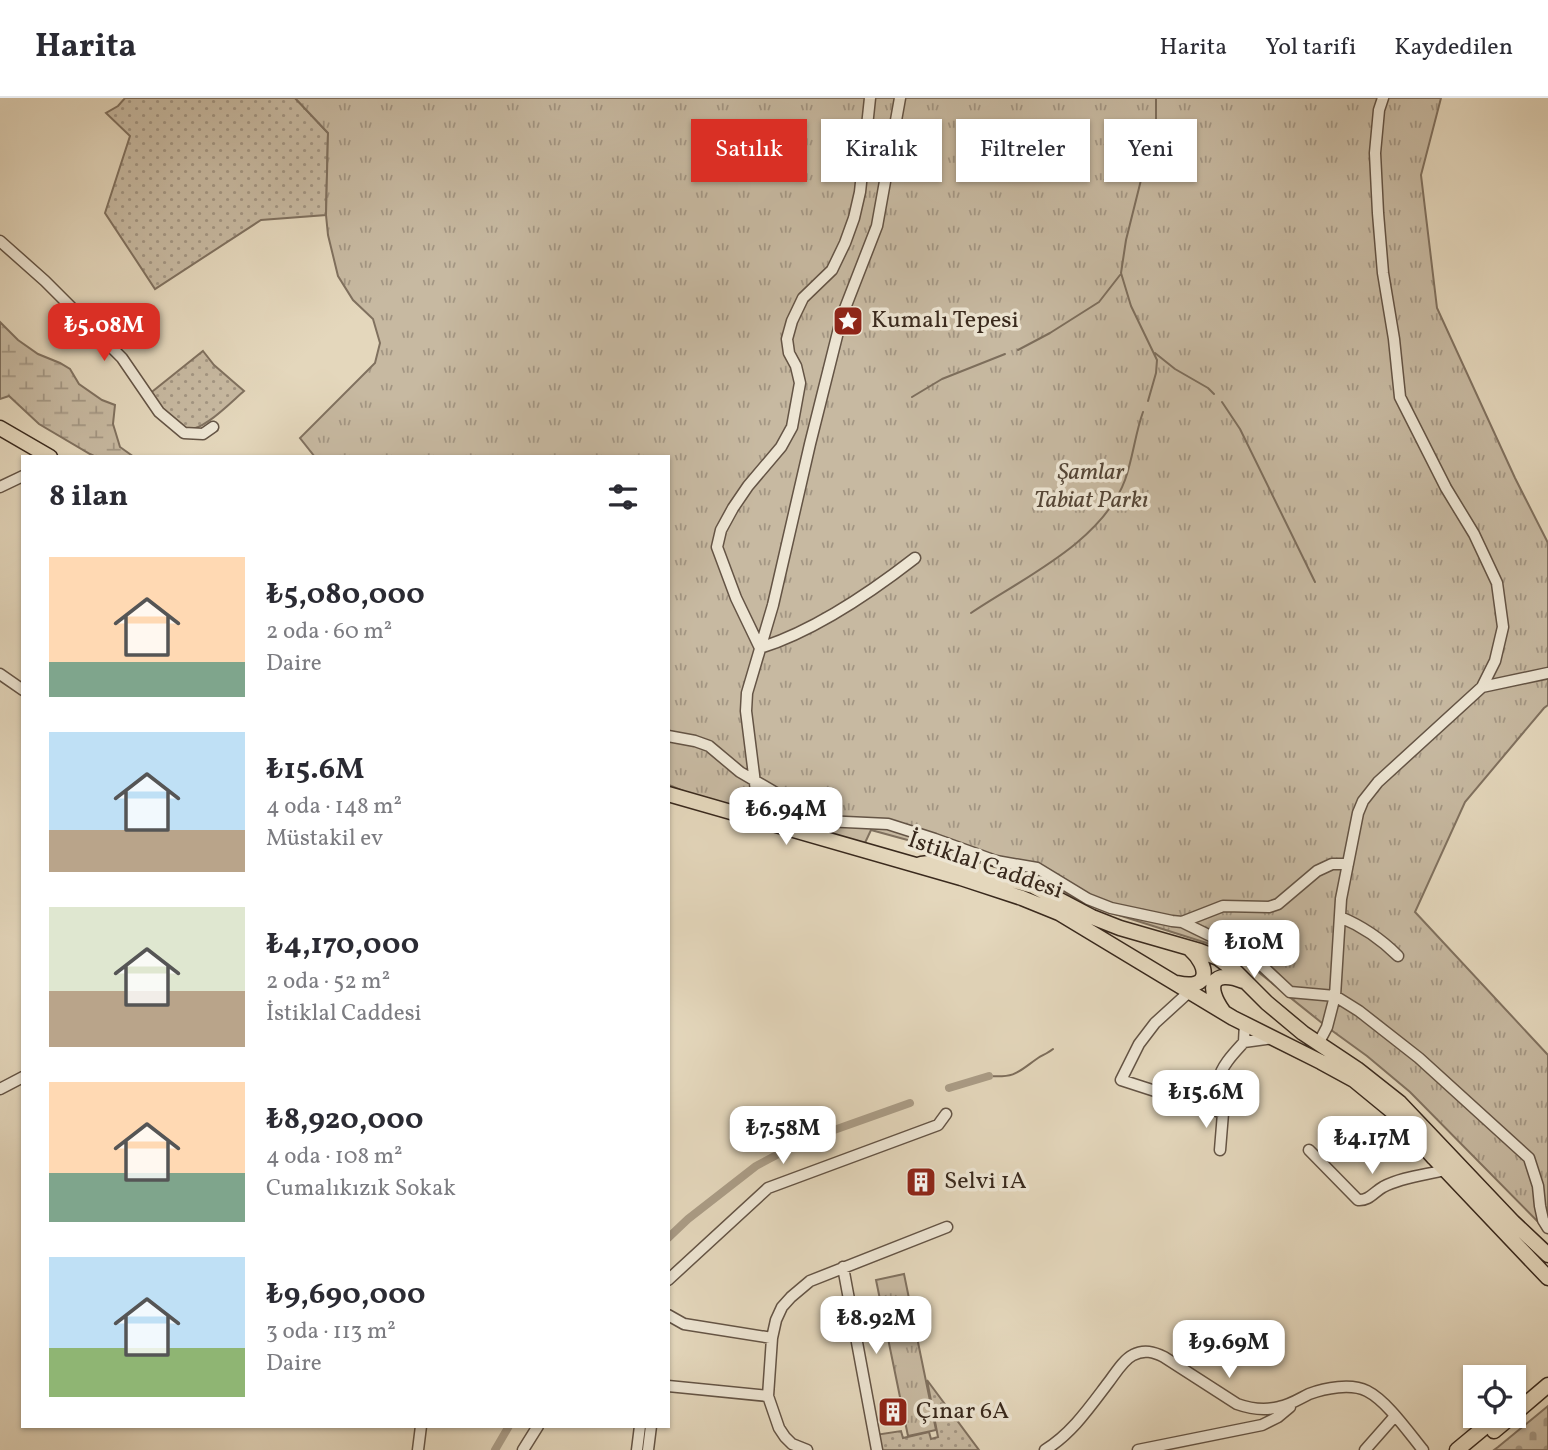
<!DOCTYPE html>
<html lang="tr">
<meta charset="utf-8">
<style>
body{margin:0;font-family:Vollkorn,serif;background:#f2f2f3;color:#2b2b33;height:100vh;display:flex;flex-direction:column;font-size:26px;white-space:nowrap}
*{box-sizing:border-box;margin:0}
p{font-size:23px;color:#7c7c81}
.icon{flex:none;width:38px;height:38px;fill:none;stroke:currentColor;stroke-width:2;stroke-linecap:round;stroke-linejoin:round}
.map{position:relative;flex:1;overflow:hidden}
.panel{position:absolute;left:21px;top:357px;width:649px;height:973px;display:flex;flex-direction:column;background:#fff;border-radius:0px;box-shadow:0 2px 5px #0004}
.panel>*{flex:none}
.banner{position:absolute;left:691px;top:21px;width:665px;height:63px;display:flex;gap:14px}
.tools{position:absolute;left:1463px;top:1267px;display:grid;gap:14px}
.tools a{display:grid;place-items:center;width:63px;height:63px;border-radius:0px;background:#fff;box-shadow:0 2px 5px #0004;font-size:35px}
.price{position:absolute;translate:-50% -60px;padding:0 16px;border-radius:14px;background:#fff;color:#222;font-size:23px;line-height:46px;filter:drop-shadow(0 2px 4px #0008)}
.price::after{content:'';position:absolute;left:50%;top:42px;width:21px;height:16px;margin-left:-10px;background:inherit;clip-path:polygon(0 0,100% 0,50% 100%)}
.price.selected{background:#d93025;color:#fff}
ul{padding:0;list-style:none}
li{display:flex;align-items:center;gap:21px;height:175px;padding:0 28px}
li span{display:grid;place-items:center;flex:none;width:196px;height:140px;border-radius:0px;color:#555}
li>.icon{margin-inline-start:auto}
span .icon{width:84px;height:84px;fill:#fffc;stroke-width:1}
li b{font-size:30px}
h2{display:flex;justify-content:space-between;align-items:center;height:84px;padding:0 28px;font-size:30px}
.tag{padding:0 24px;border-radius:0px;background:#fff;box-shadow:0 2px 5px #0004;font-size:24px;line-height:63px}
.tag.selected{background:#d93025;color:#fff}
header{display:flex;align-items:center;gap:42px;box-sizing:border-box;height:98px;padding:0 35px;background:#fff;border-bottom:2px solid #e1e1e2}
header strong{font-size:33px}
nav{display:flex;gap:38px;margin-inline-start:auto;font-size:24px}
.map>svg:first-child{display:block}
</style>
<header>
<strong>Harita</strong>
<nav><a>Harita</a><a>Yol tarifi</a><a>Kaydedilen</a></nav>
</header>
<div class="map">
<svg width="1548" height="1352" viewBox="0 0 1548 1352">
<defs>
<pattern id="grass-dots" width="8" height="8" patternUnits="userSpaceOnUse" patternTransform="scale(1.75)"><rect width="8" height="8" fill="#c7b9a1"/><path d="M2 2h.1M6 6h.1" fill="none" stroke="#a39683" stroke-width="1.8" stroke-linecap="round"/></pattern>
<pattern id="wetland-marsh" width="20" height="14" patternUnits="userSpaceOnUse" patternTransform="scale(1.75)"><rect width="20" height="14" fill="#c7b9a1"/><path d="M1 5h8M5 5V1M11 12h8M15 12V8" fill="none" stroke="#a39683"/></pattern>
<pattern id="cemetery-stones" width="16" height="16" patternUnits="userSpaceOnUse" patternTransform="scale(1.75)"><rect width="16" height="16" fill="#c7b9a1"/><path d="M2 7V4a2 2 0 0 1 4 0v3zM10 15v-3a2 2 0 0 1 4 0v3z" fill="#a39683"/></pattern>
<pattern id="park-tufts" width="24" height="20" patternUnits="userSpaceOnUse" patternTransform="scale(1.75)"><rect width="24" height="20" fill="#c7b9a1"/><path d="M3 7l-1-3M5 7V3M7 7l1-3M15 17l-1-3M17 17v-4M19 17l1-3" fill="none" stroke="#a39683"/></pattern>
</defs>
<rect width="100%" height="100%" fill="#e4d7bc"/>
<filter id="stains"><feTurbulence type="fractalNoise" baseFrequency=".00286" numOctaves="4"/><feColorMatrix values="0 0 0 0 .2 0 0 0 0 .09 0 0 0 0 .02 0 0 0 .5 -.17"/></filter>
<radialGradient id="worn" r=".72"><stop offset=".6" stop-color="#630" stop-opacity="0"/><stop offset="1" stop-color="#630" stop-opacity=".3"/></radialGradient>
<path fill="url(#grass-dots)" stroke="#80715f" stroke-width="2" d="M125,0H295L328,35L326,117L261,122L155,191L105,115L130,38L106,15L118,8Z
M203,253L214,267L244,293C232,303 200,337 184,331C176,328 156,304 148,297Z
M927,1282L979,1352H877L875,1337L901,1333L903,1340L929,1334L931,1341L938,1339Z"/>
<path fill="url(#wetland-marsh)" stroke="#80715f" stroke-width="2" d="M0,224L18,242L38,256L60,265L70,271L79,286L102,302L115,307L113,326L120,349L134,359H96L90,356L39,326L9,298L0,301Z"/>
<path fill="url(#cemetery-stones)" stroke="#80715f" stroke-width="2" d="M1548,1308V1352H1494L1498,1349Z"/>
<path fill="url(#park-tufts)" stroke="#80715f" stroke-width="2" d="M295,0H1441L1421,77L1437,210L1515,380L1548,445V607L1544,610L1465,704L1415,814L1548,957V1134L1410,994L1367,958L1327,929L1237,857L1216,848L1109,814L1072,799L1047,781L1035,777L871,732L864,747L771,720L764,705L749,699L733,708L688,695L669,687L668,359H315L300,340L375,265L380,245L373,221L353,202L338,178L328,137L326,117L328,35Z
M904,1176L936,1332L908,1338L876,1182Z"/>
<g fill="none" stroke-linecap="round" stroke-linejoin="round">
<path stroke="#7d6e5c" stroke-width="2" d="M1018,252L1050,235L1099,204L1120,177
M1155,255L1175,271L1208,290L1214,296
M912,299L942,281L1005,256
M1148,303L1156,275L1157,262L1131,208L1121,175L1126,142L1149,50L1156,28V0
M1222,304L1240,331L1315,484
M971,515C1023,480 1102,444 1125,382C1133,360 1135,336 1143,314
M989,978C1016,980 1018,974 1038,960C1043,957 1048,955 1053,951"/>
<path stroke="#aa9c86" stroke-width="8" d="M949,990L989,978
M668,1140L688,1121L756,1068L786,1052L820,1037L910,1005
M495,1352L509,1328"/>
<g stroke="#645445" stroke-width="13">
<path id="minor" d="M870,0L860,94L854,120L845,145L832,172L803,200L792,223L787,241L789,255L796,268L800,285L792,329L781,349L748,388L733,410L721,432L717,449L736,500L760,550C814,533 870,495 915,460
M1383,0L1379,12L1375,55L1378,115L1383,175L1394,241L1400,299L1446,390L1474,436L1497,485L1503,529L1495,563L1482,589
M0,143L45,183L122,260L159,314L184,335L203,336L213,329
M0,389L23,378
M0,576L23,592
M668,638L695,643L709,648L740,674L824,723L888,726L935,741L996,763L1037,770L1088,801L1111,810L1172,823L1182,824L1223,808L1269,809L1278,806L1317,773L1332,766H1348
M756,722L757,701L746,613L747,595L773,507L810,346L842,218L877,128L900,0
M1340,819C1362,828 1381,841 1398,858
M1182,824L1227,846L1258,864L1290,894L1335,898L1359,913L1419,960L1529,1060L1538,1088L1540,1108L1543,1122L1548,1130
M1189,894L1155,925L1139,946L1121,982L1223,1015C1221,1005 1217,992 1219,981C1221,968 1235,954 1244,944
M1245,925L1244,944L1273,940
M1318,946L1327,929L1335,898L1341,801L1358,715L1363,703L1378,684L1482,589L1548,575
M0,991L23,979
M1220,1052L1223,1015
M1309,1052L1358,1102C1369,1103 1374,1094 1383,1089C1402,1079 1425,1077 1445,1072
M843,1169L877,1352
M668,1182L768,1090L938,1027L946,1016
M668,1217L684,1226L772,1240
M668,1288L768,1298
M418,1352L421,1328
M523,1352L538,1328
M637,1352L640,1328
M648,1352L651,1328
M807,1352L792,1346L785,1339L779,1330L768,1298L772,1240L776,1222L782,1209L791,1199L810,1183L947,1129
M1045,1352C1072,1335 1089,1310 1108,1285C1115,1276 1123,1262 1133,1257C1144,1251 1154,1254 1164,1259L1237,1306C1251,1311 1264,1313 1279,1309C1290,1307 1299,1301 1309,1296C1325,1290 1351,1285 1367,1293C1387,1303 1409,1335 1423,1352
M1138,1352L1262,1327L1278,1319L1290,1309
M1365,1352L1395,1318"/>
</g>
<g stroke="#39291d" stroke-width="17">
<path id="major" d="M0,330L50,359
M668,696L961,780L1022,800L1059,815L1233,920L1321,964L1354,982L1393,1014L1434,1060L1548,1180
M921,766L945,763L1033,788L1092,819L1120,830L1200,853L1218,860L1235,873L1267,905L1303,935L1357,971L1400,1005L1513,1124L1548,1157
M1177,885C1210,893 1210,869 1190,851
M1223,913C1205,888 1212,871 1243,883
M1514,1316L1548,1287
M1494,1333L1512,1318
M1457,1352L1498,1318"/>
</g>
<use href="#minor" stroke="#ede5d3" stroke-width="10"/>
<use href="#major" stroke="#e4d7bc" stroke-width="14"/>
</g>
<defs>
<g id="sight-square" transform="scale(1.575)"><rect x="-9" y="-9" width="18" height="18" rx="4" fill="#8f2418" stroke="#ede5d3"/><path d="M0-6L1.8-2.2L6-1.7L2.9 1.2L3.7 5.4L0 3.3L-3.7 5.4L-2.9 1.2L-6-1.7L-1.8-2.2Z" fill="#fff"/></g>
<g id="building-square" transform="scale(1.575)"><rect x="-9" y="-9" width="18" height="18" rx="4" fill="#8f2418" stroke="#ede5d3"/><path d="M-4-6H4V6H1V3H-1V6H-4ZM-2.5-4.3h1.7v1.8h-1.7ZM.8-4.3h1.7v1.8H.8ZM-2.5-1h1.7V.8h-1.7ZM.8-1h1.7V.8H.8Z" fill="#fff"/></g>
</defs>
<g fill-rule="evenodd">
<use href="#sight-square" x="848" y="223"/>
<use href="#building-square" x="921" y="1084"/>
<use href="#building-square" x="893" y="1314"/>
</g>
<g text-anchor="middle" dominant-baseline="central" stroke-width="7" stroke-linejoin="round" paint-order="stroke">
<g font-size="24" fill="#39291d" stroke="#ede5d3" text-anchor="start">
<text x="871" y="223">Kumalı Tepesi</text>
<text x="944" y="1084">Selvi 1A</text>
<text x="916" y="1314">Çınar 6A</text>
</g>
<g font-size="24" font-style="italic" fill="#554637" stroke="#ede5d3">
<text x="1091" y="375">Şamlar<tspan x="1091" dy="28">Tabiat Parkı</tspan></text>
</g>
<g font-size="24" fill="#39291d" stroke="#ede5d3">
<text transform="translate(985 768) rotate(19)">İstiklal Caddesi</text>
</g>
</g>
<rect width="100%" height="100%" filter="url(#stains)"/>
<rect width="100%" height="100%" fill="url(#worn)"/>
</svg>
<div class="tools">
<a><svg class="icon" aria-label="locate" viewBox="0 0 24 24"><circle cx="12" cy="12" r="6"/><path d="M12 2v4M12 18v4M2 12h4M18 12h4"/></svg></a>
</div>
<b class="price selected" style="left:104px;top:265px">₺5.08M</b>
<b class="price" style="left:786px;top:749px">₺6.94M</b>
<b class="price" style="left:1254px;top:882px">₺10M</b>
<b class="price" style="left:1206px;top:1032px">₺15.6M</b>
<b class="price" style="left:783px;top:1068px">₺7.58M</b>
<b class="price" style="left:1372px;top:1078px">₺4.17M</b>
<b class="price" style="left:876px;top:1258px">₺8.92M</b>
<b class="price" style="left:1229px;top:1282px">₺9.69M</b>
<div class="banner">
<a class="tag selected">Satılık</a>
<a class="tag">Kiralık</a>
<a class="tag">Filtreler</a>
<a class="tag">Yeni</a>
</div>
<section class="panel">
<h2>8 ilan<svg class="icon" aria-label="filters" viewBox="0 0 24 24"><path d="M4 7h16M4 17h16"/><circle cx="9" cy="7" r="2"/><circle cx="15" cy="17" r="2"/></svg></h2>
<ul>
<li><span style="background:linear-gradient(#ffd9b3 75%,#7fa58c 0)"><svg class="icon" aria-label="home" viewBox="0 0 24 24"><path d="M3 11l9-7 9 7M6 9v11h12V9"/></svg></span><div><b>₺5,080,000</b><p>2 oda · 60 m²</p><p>Daire</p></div></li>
<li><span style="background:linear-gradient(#bfe0f5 70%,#b9a48a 0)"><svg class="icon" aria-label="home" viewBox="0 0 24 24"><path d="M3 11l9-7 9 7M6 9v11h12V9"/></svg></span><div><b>₺15.6M</b><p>4 oda · 148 m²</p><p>Müstakil ev</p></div></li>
<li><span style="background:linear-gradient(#dfe7d0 60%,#b9a48a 0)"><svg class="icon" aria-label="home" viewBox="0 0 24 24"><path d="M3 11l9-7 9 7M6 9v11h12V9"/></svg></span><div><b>₺4,170,000</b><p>2 oda · 52 m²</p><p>İstiklal Caddesi</p></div></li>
<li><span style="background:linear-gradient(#ffd9b3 65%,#7fa58c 0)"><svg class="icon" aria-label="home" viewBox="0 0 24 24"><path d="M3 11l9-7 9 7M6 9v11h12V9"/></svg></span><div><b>₺8,920,000</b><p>4 oda · 108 m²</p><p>Cumalıkızık Sokak</p></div></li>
<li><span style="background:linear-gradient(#bfe0f5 65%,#8fb573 0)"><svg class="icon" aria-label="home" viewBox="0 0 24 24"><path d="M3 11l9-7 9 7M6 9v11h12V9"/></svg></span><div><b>₺9,690,000</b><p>3 oda · 113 m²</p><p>Daire</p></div></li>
</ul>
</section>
</div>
